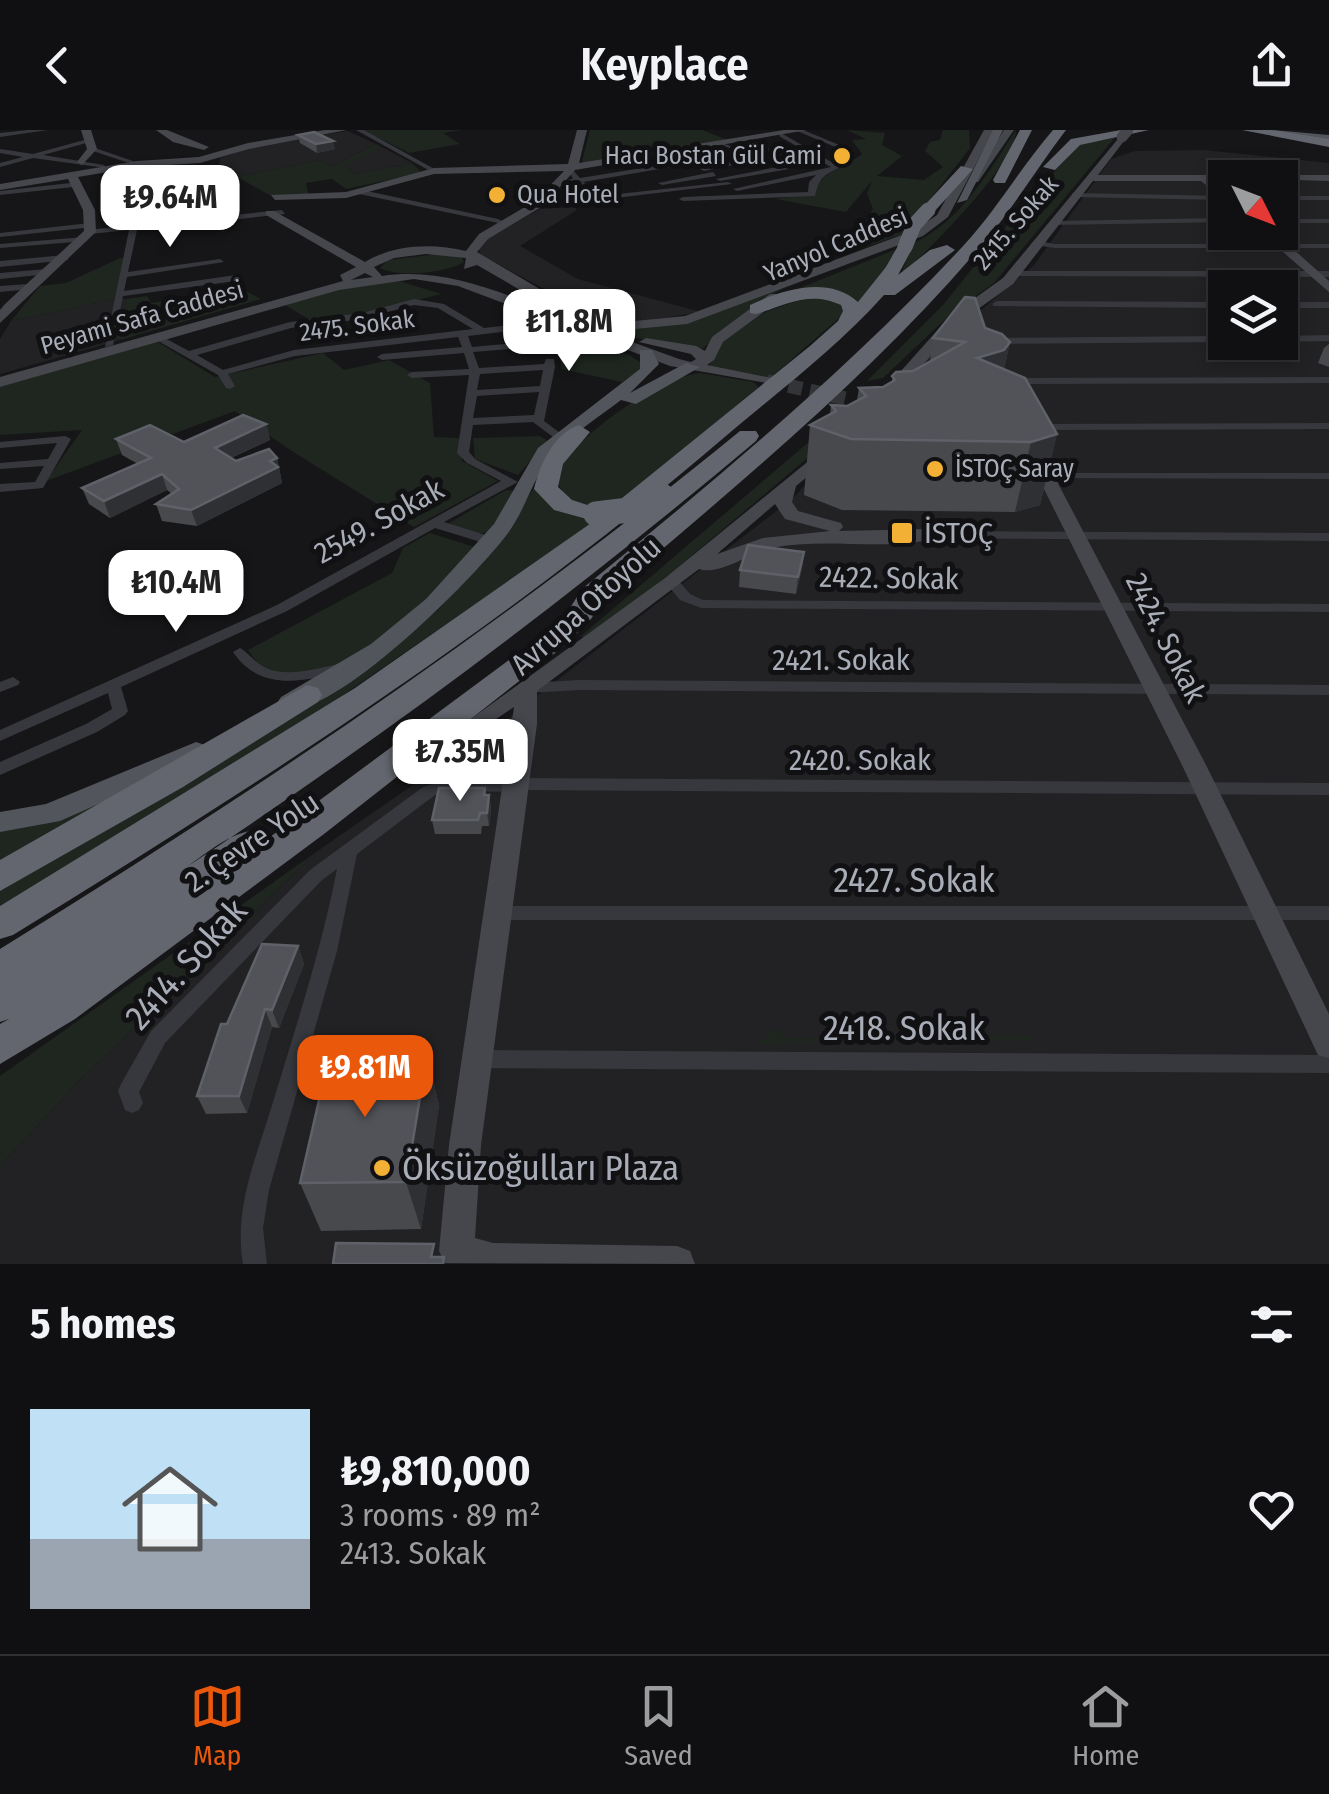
<!DOCTYPE html>
<meta charset="utf-8">
<style>
body{margin:0;font-family:"Fira Sans Condensed",sans-serif;background:#1e1e20;color:#f1f3f6;height:100vh;display:flex;flex-direction:column;font-size:38px;white-space:nowrap}
*{box-sizing:border-box;margin:0}
p{font-size:32px;color:#9c9d9f}
.icon{flex:none;width:55px;height:55px;fill:none;stroke:currentColor;stroke-width:2;stroke-linecap:round;stroke-linejoin:round}
.map{position:relative;height:1134px;overflow:hidden}
.drawer{display:flex;flex-direction:column;background:#101012;flex:1}
.drawer>*{flex:none}
.needle{width:65px;rotate:132deg}
.tools{position:absolute;left:1208px;top:30px;display:grid;gap:20px}
.tools a{display:grid;place-items:center;width:90px;height:90px;border-radius:0px;background:#101012;box-shadow:0 5px 15px #0003,0 0 0 2px #303032;font-size:50px}
.price{position:absolute;translate:-50% -85px;padding:0 22px;border-radius:20px;background:#fff;color:#222;font-size:32px;line-height:65px;filter:drop-shadow(0 2px 5px #0008)}
.price::after{content:'';position:absolute;left:50%;top:60px;width:30px;height:22px;margin-left:-15px;background:inherit;clip-path:polygon(0 0,100% 0,50% 100%)}
.price.current{background:#ea580c;color:#fff}
ul{padding:0;list-style:none}
li{display:flex;align-items:center;gap:30px;height:250px;padding:0 30px}
li+li{border-top:2px solid #303032}
li span{display:grid;place-items:center;flex:none;width:280px;height:200px;border-radius:0px;color:#555}
li>.icon{margin-inline-start:auto}
span .icon{width:120px;height:120px;fill:#fffc;stroke-width:1}
li b{font-size:42px}
h2{display:flex;justify-content:space-between;align-items:center;height:120px;padding:0 30px;font-size:42px}
header{display:flex;justify-content:space-between;align-items:center;height:130px;padding:0 30px;background:#101012;font-size:45px;font-weight:600}
.tabs{display:flex;justify-content:space-around;align-items:center;height:140px;border-top:2px solid #303032;background:#101012;font-size:28px;color:#9c9d9f}
.tabs a{display:grid;justify-items:center;gap:5px}
.tabs .current{color:#ea580c}
.map>svg:first-child{display:block}
</style>
<header><svg class="icon" aria-label="back" viewBox="0 0 24 24"><path d="M15 5l-7 7 7 7"/></svg>Keyplace<svg class="icon" aria-label="share" viewBox="0 0 24 24"><path d="M12 15V3M7 8l5-5 5 5M5 13v7h14v-7"/></svg></header>
<div class="map">
<svg width="1329" height="1134" viewBox="0 0 1329 1134">
<rect width="100%" height="100%" fill="#161618"/>
<path fill="#222225" fill-rule="evenodd" d="M348,1L376,14L331,36L320,30L237,47L219,34L220,28L256,16Z
M382,17L412,33L356,44L343,34Z
M1204,20L1329,33V1134H0V1036L75,955L316,722L498,596L792,369L941,214L1034,135L1111,29L1135,21ZM1225,48H1280V102H1225ZM1225,158H1280V212H1225Z
M575,77L577,80L520,116L578,149L701,182L639,192L585,181L481,125L478,118L485,110L540,79Z
M115,169H126L120,210L0,244V209L11,191Z"/>
<path fill="#1e261f" d="M363,0H462L443,3L460,14L409,23Z
M590,0H702L730,11L586,34L582,32Z
M847,0L885,3L882,15L902,26L877,46L924,50L943,37L925,21L930,12L940,10L943,0H969L970,18L903,104L842,125L873,79L867,63L872,51L846,82L775,69L807,65C821,43 843,38 862,24L852,10L866,9Z
M1016,0C1016,34 930,119 901,145L912,114C961,91 987,44 1016,0Z
M1117,5L994,153L954,181L883,248L867,251L943,175L1020,79L1080,14Z
M376,14L382,17L344,35L356,44L412,33L422,43L346,59L332,49L306,53L309,67H273L237,47L320,30L331,36Z
M155,34C198,35 204,42 231,69L155,53L164,43Z
M897,119L886,146L857,174L795,160Z
M446,123L461,126L464,132C446,143 400,148 380,138L388,130Z
M120,128L125,129L115,169L11,191L40,156L66,153Z
M399,151L441,164L364,184L312,191L283,174L356,155Z
M793,152L760,172L702,219L637,208L596,193C685,205 714,179 793,152Z
M242,159L261,169L120,210L126,169L147,166L151,173Z
M817,166L846,175V182L769,249L708,236C716,229 715,224 720,216C737,188 787,173 817,166Z
M558,198L631,226L641,233V240L622,252L561,239Z
M156,211L215,247L323,223L344,240L389,230L430,253L434,307L459,308L462,331L498,351L414,397L287,318L235,281L46,351L82,300L0,305V257Z
M700,243L753,252L759,257L613,377C582,382 560,372 555,341C579,306 657,247 700,243Z
M874,272L670,444L585,509L581,506L817,305Z
M540,306L548,311L518,345L475,329L473,308Z
M535,356L599,389L279,609L0,776V758L322,565L438,480L509,399Z
M506,360L516,361L489,402L471,405L454,401L449,393Z
M430,403L478,418C440,463 301,605 248,520L392,443L403,418Z
M110,667L0,735V696Z
M316,722L75,955L0,1036V946Z
M780,899L784,908L1030,905L1031,910L758,914L770,902Z"/>
<g fill="none" stroke-linecap="round" stroke-linejoin="round">
<path stroke="#333438" stroke-width="14" stroke-dasharray="14 8" stroke-linecap="butt" d="M767,251L852,270"/>
<path fill="#37383d" fill-rule="evenodd" d="M28,0H48L0,7V3Z
M356,0H364L438,41L432,42Z
M803,0L849,19L850,20L845,21L797,1Z
M781,3L840,37C823,47 820,45 815,66L683,71L679,69L683,67L808,62L809,52L816,45L737,61L733,59L831,37L824,33L720,51L716,49L819,29L779,6Z
M748,8L782,25L704,41L700,39L723,33L695,19L697,16L730,32L751,27L722,15V13L759,26L771,23L746,11Z
M88,9L90,12L43,25L104,35L106,38L33,28L0,37V33L23,27L0,23V19L33,24Z
M92,17L133,31L134,32L129,33L90,20Z
M693,30L695,33L583,52L593,60H598L600,66L728,52L732,54L599,70L590,65L544,71L540,69L585,61L576,53L567,54V50L573,49L568,39H572L580,48Z
M713,42L716,46L662,55L658,53Z
M79,52L82,56L0,65V61Z
M362,60L498,89L502,91L498,93L359,64Z
M1072,63L1225,66V70L1075,67Z
M1280,66H1329V70H1280Z
M282,80L285,84L137,100L128,142L220,129L224,132L127,147L124,161L236,145L240,148L236,151L123,166L113,215L105,217L129,100L90,104H87V100Z
M1225,88V92L1054,95L1050,93L1054,91Z
M1280,89H1329V93H1280Z
M90,93H93V97L0,107V103Z
M84,107L88,109L87,111L0,118V114Z
M1038,111L1055,114H1329V118H1055L1035,115L1034,113Z
M65,125L68,126V130L0,137V131Z
M46,139L50,142L49,144L0,149V143Z
M1014,141H1329V147L1011,146L1010,144Z
M28,154L31,155V159L0,162V156Z
M414,169L444,174L484,198L559,189L564,192L559,195L468,206L472,217L550,210L555,213L550,216L473,222L479,238L544,234L546,229H554L555,237L544,291L567,308L561,311L557,310L533,292L473,295L469,322L475,329L518,352L444,392L495,408V414H487L435,398L287,481L121,557L128,581L125,585L97,602L0,645V632L86,594L112,579L108,563L0,611V600L277,475L501,351L467,333L457,323L469,245L412,248L407,245L412,242L469,239L464,223L382,230L377,227L382,224L462,217L458,207L295,226L228,244L235,256L230,259L226,258L218,245L151,207L159,205L189,221L290,192L362,183ZM414,175L438,178L473,199L294,220L223,240L197,225L291,198L362,189ZM543,240L540,256L477,260L480,244ZM539,262L534,285L473,288L477,266Z
M997,171L1225,172V178L994,176L992,174Z
M1280,172H1329V178H1280Z
M1329,205V211L1280,212V206Z
M1225,206V212L987,214L982,211L987,208Z
M1329,247V253L1007,254L1002,251L1007,248Z
M1329,293V299L1033,300L1028,297L1033,294Z
M65,306L71,309L43,358L0,362V354L35,352L44,336L0,339V333L48,329L57,313L0,318V312Z
M1046,343H1329V349L1042,348L1040,346Z
M927,401L1329,403V411L923,408L921,405Z
M672,448L677,449L690,464L703,470L1329,474V482L701,478L680,470L665,452Z
M240,518C249,523 255,533 266,538C288,548 319,538 342,533L349,538L347,541C305,551 261,563 233,522Z
M13,547L20,552L18,555L0,562V552Z
M580,550L1329,555V565L580,560L526,563L519,558L526,553Z
M516,648L1329,653V665L516,660C489,664 460,658 435,665L357,724L337,821L269,1060L263,1098L267,1134H243C233,1077 258,1023 274,969C297,893 322,817 337,739L322,750L165,913L139,962L143,973L139,980L132,983L125,980L118,961L121,954L151,901L310,740L423,657L446,650L497,651Z
M500,776H1329V790H500L494,788L491,783L494,778Z
M478,920L1329,925V943L478,938L471,935L468,929L471,923Z"/>
<path fill="#45474d" fill-rule="evenodd" d="M81,0H91L97,19L82,35L77,32L87,19Z
M156,0H167L209,17L204,20L173,12Z
M325,0H347L249,19L200,33L137,37L78,47L95,80L96,102L0,193V180L5,174L84,101L83,80L68,49L0,60V54L137,31L199,27L248,13Z
M577,0H587L579,33L784,0H807L575,40L543,76L488,109L477,122L570,177L635,191L685,186L915,100L937,85L984,0H994L948,87L923,106L687,194L635,199L589,188L595,193L591,197L679,229L691,232L696,229L691,224L639,212L646,208L696,216L705,221L712,207L770,164H780V170L723,212L714,230L707,235L772,248V254L670,236L458,156L414,149L339,160L0,257V247L343,151L340,145L356,137L266,85V81H274L365,132C395,114 432,113 466,121L479,104L535,71L564,41L434,44L346,68L275,70L271,65L346,62L434,38L568,34ZM426,124L466,128L464,139L477,135L572,190C510,167 450,136 382,146L374,137L394,128ZM365,143L373,147L351,150Z
M1004,0H1014L978,52H970Z
M1122,4L1127,7L1098,45H1329V51L1225,48V51H1214L1225,61V70L1201,51H1093L1013,154L960,192L897,265H885V259L950,186L1003,148Z
M1260,102H1274L1329,151V162Z
M827,316L835,321L833,325L796,356L792,372L798,381L841,393L843,397L839,401L927,399L936,405L934,409C881,421 825,407 771,418C750,423 718,446 699,439L537,561V594L481,1015L475,1108L493,1113L677,1116L690,1121L695,1134L445,1133L439,1121L449,1015L514,577L469,607L457,599L665,448ZM775,374L785,389L830,401L763,408L717,424Z
M1034,318L1042,323L1206,635L1329,884V928L1318,925L1182,635L1026,323Z"/>
<path fill="#53555c" fill-rule="evenodd" d="M993,0H1003L967,70L957,73Z
M1273,0L1329,5V11L1278,3Z
M640,220H652L659,234L630,263L686,233L700,237L636,274L621,270C598,288 568,306 549,329C532,351 525,380 508,403C478,444 332,593 281,579L277,573L281,567L371,514L426,469L494,394L538,318L640,239Z
M196,612L205,615L209,621L205,627L60,691L0,702V682L46,674Z"/>
<path fill="#63666e" fill-rule="evenodd" d="M1020,0H1032L1005,53H995L993,50Z
M1053,0H1066C1037,38 1012,80 981,116C869,248 733,358 603,470L591,489L564,516L324,704L75,889L0,934V894L9,889L0,892V819C257,660 506,493 740,301H756L759,306L756,311C573,465 382,608 182,740C205,725 239,693 267,702L270,707L544,504L570,478L582,459C715,350 847,241 964,115C997,79 1021,37 1053,0Z
M1121,0H1149L1080,15L1055,40L1043,37L1071,9Z
M1242,0H1272L1329,9V17Z
M961,36L973,39L933,83H923V77Z
M905,112L913,117L898,145L930,120L947,115L955,120L895,165H884C835,220 776,263 720,311C501,499 258,654 13,805L0,809V776L355,558L594,391L554,380L534,359C540,335 553,304 579,295L590,302L563,334L558,357L572,370L606,381L810,216L838,191L843,181L841,175C809,160 786,175 756,184L750,183V175C782,160 828,145 858,172L886,137L899,114Z
M307,555L318,558L322,565L318,572L183,657L0,761V730Z"/>
<path stroke="#45474d" stroke-width="11" d="M1122,7L1128,0"/>
<path stroke="#63666e" stroke-width="15" d="M905,117L914,95L928,80"/>
<path stroke="#63666e" stroke-width="25" d="M596,384L637,379L662,366"/>
</g>
<path fill="#47494d" d="M298,5L335,19L317,23L300,13Z
M933,208L1010,212L1004,239L1057,304L1040,375L1015,382L842,380L804,365L810,295L830,285L831,275L847,276L857,270L859,258L883,257L892,252V246L913,241L930,231Z
M1329,214V237L1318,233L1324,218Z
M266,294L270,310L231,328L236,331L277,328L282,353L197,396L162,391L156,374L172,364L167,360L110,388L89,374L82,358L138,334L122,325L116,309L184,312Z
M804,422L802,439L796,464L739,457L740,440Z
M485,658L486,665H489L491,678L489,696H482L481,704H435L432,690Z
M298,816L304,834L279,898L272,897L247,983L206,984L197,966L227,894Z
M427,925L439,975L421,1099L321,1101L300,1053Z"/>
<path fill="#2f3033" d="M333,11L335,19L317,23L316,14Z
M1010,212L996,278L977,228Z
M266,294L270,310L219,333L215,318Z
M1057,304L1040,375L1015,382L1031,312Z
M277,328L282,353L197,396L191,380Z
M162,344L167,360L110,388L104,371Z
M804,422L802,439L796,464L798,447Z
M489,665L491,678L489,696L487,683Z
M298,816L304,834L279,898L272,880Z
M265,879L272,897L247,983L239,966Z
M427,925L439,975L421,1099L406,1052Z"/>
<path fill="#525359" stroke="#5f6168" stroke-width="2.5" d="M314,2L333,11L316,14L298,5Z
M965,167L975,168L985,198L1002,204L1010,212L1004,220L977,228L1025,248L1057,304L1031,312L851,309L810,295L836,281L831,275L847,276L866,266L859,258L883,257L895,250L892,246L896,242L913,241L965,212L933,208Z
M243,285L266,294L215,318L236,331L269,319L277,328L270,331L278,337L191,380L156,374L179,359L162,344L104,371L82,358L151,328L116,309L150,295L184,312Z
M748,415L804,422L798,447L740,440Z
M439,658H485L484,665H489L487,683H480L478,690H432Z
M262,814L298,816L272,880L265,879L239,966H197L221,894H227Z
M427,925L406,1052L300,1053L329,927Z
M336,1113L434,1114L431,1127H444L443,1134H333Z"/>
<g fill="#f2b134" stroke="#111113" stroke-width="4">
<circle cx="842" cy="26" r="10"/>
<circle cx="497" cy="65" r="10"/>
<circle cx="935" cy="339" r="10"/>
<rect x="890" y="391" width="24" height="24" rx="5"/>
<circle cx="382" cy="1038" r="10"/>
</g>
<g text-anchor="middle" dominant-baseline="central" stroke-width="10" stroke-linejoin="round" paint-order="stroke">
<g font-size="25" fill="#a8adb8" stroke="#111113" text-anchor="start">
<text x="822" y="26" text-anchor="end">Hacı Bostan Gül Cami</text>
<text x="517" y="65">Qua Hotel</text>
<text x="955" y="339">İSTOÇ Saray</text>
</g>
<g font-size="25" fill="#a8adb8" stroke="#111113">
<text transform="translate(1016 93) rotate(-49)">2415. Sokak</text>
<text transform="translate(836 115) rotate(-23)">Yanyol Caddesi</text>
<text transform="translate(142 188) rotate(-16)">Peyami Safa Caddesi</text>
<text transform="translate(357 196) rotate(-7)">2475. Sokak</text>
</g>
<g font-size="30" fill="#a8adb8" stroke="#111113">
<text transform="translate(379 391) rotate(-29)">2549. Sokak</text>
<text transform="translate(889 448) rotate(1)">2422. Sokak</text>
<text transform="translate(586 476) rotate(-42)">Avrupa Otoyolu</text>
<text transform="translate(1166 508) rotate(63)">2424. Sokak</text>
<text x="841" y="530">2421. Sokak</text>
<text x="860" y="630">2420. Sokak</text>
<text transform="translate(252 712) rotate(-34)">2. Çevre Yolu</text>
</g>
<g font-size="30" fill="#a8adb8" stroke="#111113" text-anchor="start">
<text x="924" y="403">İSTOÇ</text>
</g>
<g font-size="35" fill="#a8adb8" stroke="#111113">
<text x="914" y="750">2427. Sokak</text>
<text transform="translate(186 834) rotate(-48)">2414. Sokak</text>
<text x="904" y="898">2418. Sokak</text>
</g>
<g font-size="35" fill="#a8adb8" stroke="#111113" text-anchor="start">
<text x="402" y="1038">Öksüzoğulları Plaza</text>
</g>
</g>
</svg>
<div class="tools">
<a><svg class="needle" viewBox="-14 -14 28 28"><path d="M0-13l5 13h-10z" fill="#e53935"/><path d="M0 13l5-13h-10z" fill="#9c9d9f"/></svg></a>
<a><svg class="icon" aria-label="layers" viewBox="0 0 24 24"><path d="M12 4l9 5-9 5-9-5zM3 14l9 5 9-5"/></svg></a>
</div>
<b class="price" style="left:170px;top:120px">₺9.64M</b>
<b class="price" style="left:569px;top:244px">₺11.8M</b>
<b class="price" style="left:176px;top:505px">₺10.4M</b>
<b class="price" style="left:460px;top:674px">₺7.35M</b>
<b class="price current" style="left:365px;top:990px">₺9.81M</b>
</div>
<section class="drawer">
<h2>5 homes<svg class="icon" aria-label="filters" viewBox="0 0 24 24"><path d="M4 7h16M4 17h16"/><circle cx="9" cy="7" r="2"/><circle cx="15" cy="17" r="2"/></svg></h2>
<ul>
<li><span style="background:linear-gradient(#bfe0f5 65%,#9aa5b1 0)"><svg class="icon" aria-label="home" viewBox="0 0 24 24"><path d="M3 11l9-7 9 7M6 9v11h12V9"/></svg></span><div><b>₺9,810,000</b><p>3 rooms · 89 m²</p><p>2413. Sokak</p></div><svg class="icon" aria-label="heart" viewBox="0 0 24 24"><path d="M12 20l-8-8c-3-5 5-10 8-4 3-6 11-1 8 4z"/></svg></li>
</ul>
</section>
<nav class="tabs">
<a class="current"><svg class="icon" aria-label="map" viewBox="0 0 24 24"><path d="M3 6l6-2 6 2 6-2v14l-6 2-6-2-6 2zM9 4v14M15 6v14"/></svg>Map</a>
<a><svg class="icon" aria-label="saved" viewBox="0 0 24 24"><path d="M7 4h10v16l-5-4-5 4z"/></svg>Saved</a>
<a><svg class="icon" aria-label="home" viewBox="0 0 24 24"><path d="M3 11l9-7 9 7M6 9v11h12V9"/></svg>Home</a>
</nav>
